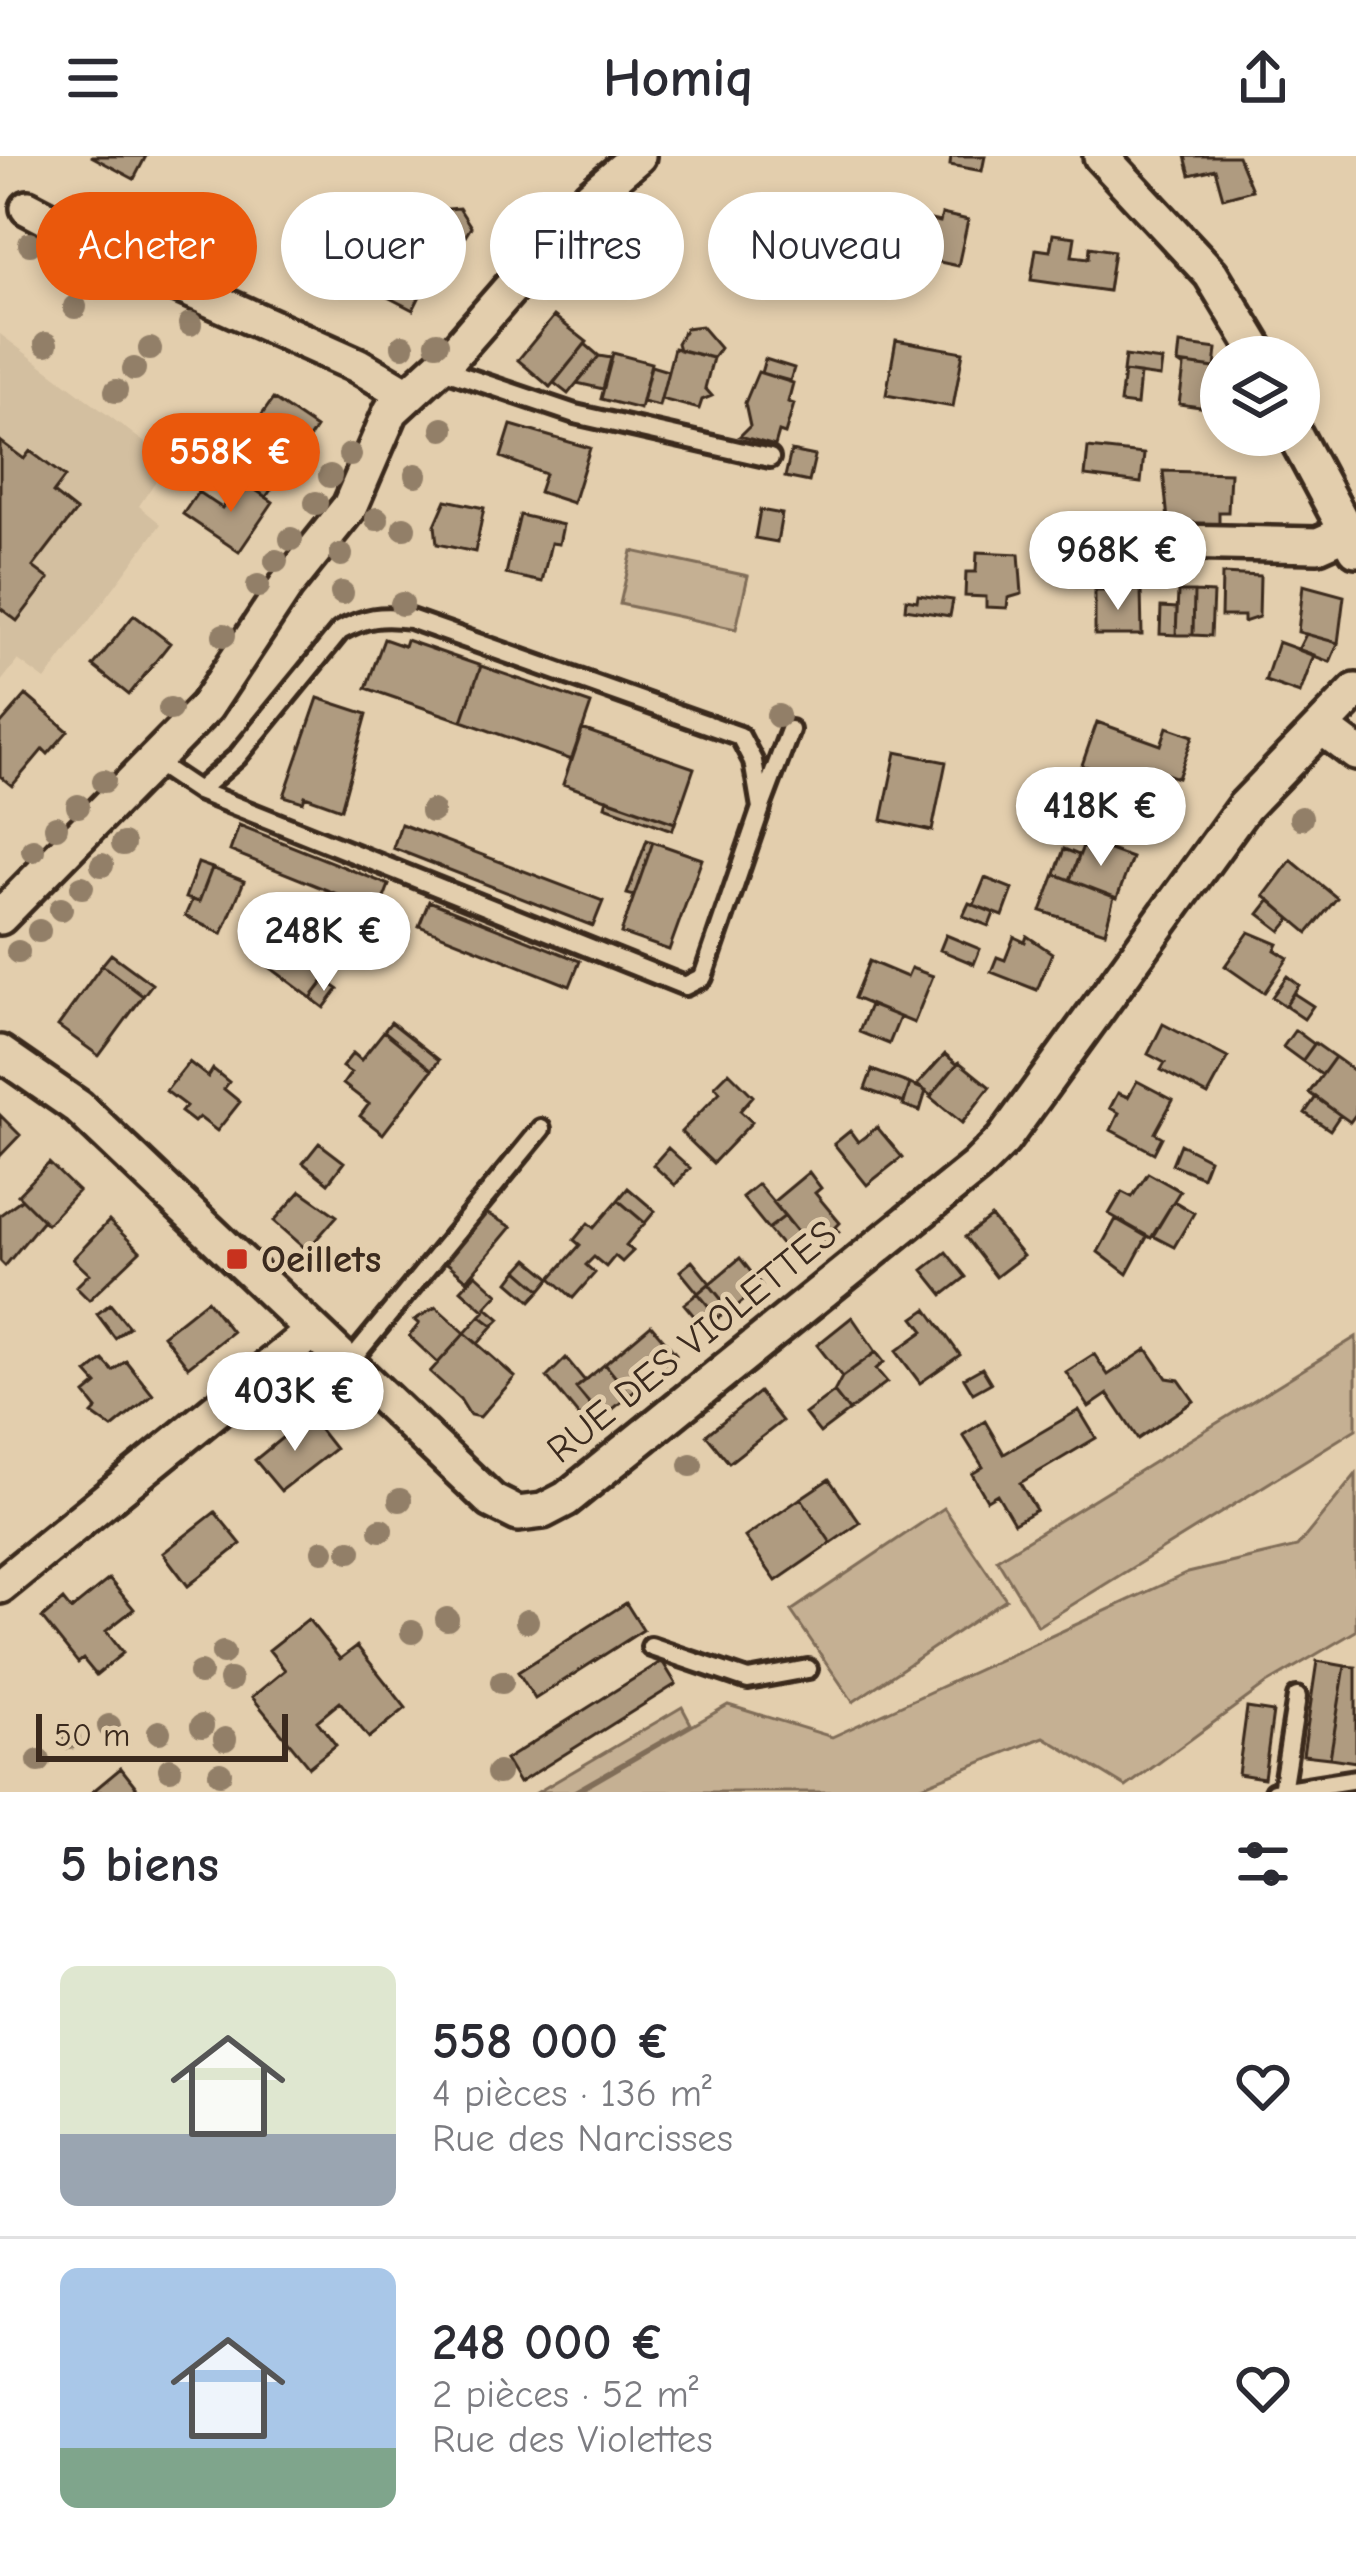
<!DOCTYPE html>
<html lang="fr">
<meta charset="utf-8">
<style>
body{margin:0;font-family:"Comic Neue",sans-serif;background:#f7f7f7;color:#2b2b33;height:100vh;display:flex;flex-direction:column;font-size:45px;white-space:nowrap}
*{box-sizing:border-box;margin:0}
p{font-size:39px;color:#7c7c81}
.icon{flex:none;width:66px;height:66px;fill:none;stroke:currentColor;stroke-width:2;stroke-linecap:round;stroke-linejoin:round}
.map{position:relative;height:1636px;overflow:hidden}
.sheet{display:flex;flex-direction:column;background:#fff;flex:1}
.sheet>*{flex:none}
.guide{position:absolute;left:36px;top:36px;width:1284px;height:108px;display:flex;gap:24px}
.buttons{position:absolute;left:1200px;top:180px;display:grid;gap:24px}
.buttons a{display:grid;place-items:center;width:120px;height:120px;border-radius:50%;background:#fff;box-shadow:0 6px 18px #0003;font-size:60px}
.scale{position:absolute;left:36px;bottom:30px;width:252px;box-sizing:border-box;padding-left:12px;border:6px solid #3b2a1e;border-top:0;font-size:33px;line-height:42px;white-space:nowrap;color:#3b2a1e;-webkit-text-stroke:9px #e3cead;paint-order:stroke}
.price{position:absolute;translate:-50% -102px;padding:0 27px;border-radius:42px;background:#fff;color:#222;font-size:39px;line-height:78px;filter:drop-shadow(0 3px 6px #0008)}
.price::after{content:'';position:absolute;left:50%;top:72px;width:36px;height:27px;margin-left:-18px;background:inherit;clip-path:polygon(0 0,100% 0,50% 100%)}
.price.on{background:#ea580c;color:#fff}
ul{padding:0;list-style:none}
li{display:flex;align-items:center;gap:36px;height:300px;padding:0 60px}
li+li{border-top:3px solid #e1e1e2}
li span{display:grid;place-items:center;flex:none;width:336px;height:240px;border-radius:18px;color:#555}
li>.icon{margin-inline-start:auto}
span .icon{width:144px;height:144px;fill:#fffc;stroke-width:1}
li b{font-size:51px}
h2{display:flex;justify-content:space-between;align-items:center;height:144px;padding:0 60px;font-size:51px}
.chip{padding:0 42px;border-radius:54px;background:#fff;box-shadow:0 6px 18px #0003;font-size:42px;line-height:108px}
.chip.on{background:#ea580c;color:#fff}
header{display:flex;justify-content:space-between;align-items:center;height:156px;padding:0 60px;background:#fff;font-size:54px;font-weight:800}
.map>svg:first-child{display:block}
</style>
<header><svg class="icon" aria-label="menu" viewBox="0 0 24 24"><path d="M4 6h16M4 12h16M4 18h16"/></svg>Homiq<svg class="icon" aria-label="share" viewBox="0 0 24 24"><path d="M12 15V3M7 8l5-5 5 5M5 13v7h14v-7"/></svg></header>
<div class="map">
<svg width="1356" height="1636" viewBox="0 0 1356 1636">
<rect width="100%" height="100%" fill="#e3cead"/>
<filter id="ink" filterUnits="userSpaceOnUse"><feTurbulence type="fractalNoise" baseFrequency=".00833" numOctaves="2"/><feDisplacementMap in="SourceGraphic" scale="24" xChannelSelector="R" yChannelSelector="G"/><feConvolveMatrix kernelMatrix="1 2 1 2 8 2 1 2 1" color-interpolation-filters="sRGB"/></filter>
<g filter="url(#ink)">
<path fill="#d3bfa0" d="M0,178L169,305L139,350L161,368L45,524L18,504L0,527Z"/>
<path fill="#c5b093" stroke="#806d58" stroke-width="3" d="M632,395L748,420L736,473L620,448Z
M1356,1181V1273L1038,1470L997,1403Z
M1356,1318V1475L1266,1528L1126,1631L1044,1581L907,1636H578L728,1549L832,1581L1188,1417L1297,1391Z
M944,1352L1006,1443L853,1546L791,1455Z
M682,1551L691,1568L572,1636H538Z"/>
<path fill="#af9b80" stroke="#3b2a1e" stroke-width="3" d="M91,0H146L134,23Z
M951,0H985L982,15L950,9Z
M1185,0H1238L1252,34L1223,42L1215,13L1190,19Z
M421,44L438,52L427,74L410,66Z
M459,52L471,71L444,115L434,110L426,126L402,114L418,69L427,74L437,54Z
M942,58L968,64L958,110L903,98L912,60L940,66Z
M1053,78L1075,81L1072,100L1089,102L1090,91L1114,95L1108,135L1031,124L1036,93L1050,95Z
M397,112L426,126L420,140L390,126Z
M390,126L420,140L413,154L384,139Z
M554,160L587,186L550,231L518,204Z
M701,170L720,192L713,202L679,194L677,187L686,172Z
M896,184L963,196L953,251L886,239Z
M585,188L599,200L568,238L554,227Z
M1180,188L1217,193L1215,212L1178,207Z
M674,192L713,202L705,232L712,240L702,244L699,253L661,243Z
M613,197L651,207L640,253L601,243Z
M599,200L611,202L603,233L577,227Z
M1125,200L1162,205L1160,221L1123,216Z
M765,203L794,212L790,225L761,217Z
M1178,207L1221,213V254L1179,248L1184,211Z
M651,210L668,215L659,250L642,246Z
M758,216L793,227L788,246L794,248L785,278L779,276L775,290L740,280L750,270L745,247Z
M1124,216L1140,218L1137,249L1120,247Z
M273,243L316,272L293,307L249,277Z
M511,269L590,292L573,347L539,336L545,318L501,301Z
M0,285L24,303L30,295L65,321L53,337L76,355L33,411L49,423L17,465L0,452Z
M1088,292L1144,298L1141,327L1085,320Z
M791,295L815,300L809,326L785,321Z
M252,308L277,325L266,341L241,324Z
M1163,315L1230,317L1228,356H1219V375L1169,374Z
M241,324L273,346L239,396L183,358L198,336L222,352Z
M446,344L484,352L475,396L437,388L435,369Z
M760,354L782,358L777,386L755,382Z
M520,359L563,369L559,388L551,387L542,426L506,418Z
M977,396L1019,398L1022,438L1008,442L1007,452L986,451V441L965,440L966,416H976Z
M1222,418L1260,420L1259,461L1244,466V460H1221Z
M1303,429L1344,440L1338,487L1298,476Z
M1141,434L1142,479H1095V435Z
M1178,436H1194L1193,479H1176Z
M1194,436L1213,437L1211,480L1193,479Z
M918,439L953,444L950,460L905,453L906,443L917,445Z
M1161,451L1177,452L1176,479L1160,478Z
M134,459L170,487L129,539L93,510Z
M1306,478L1338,487L1330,506L1298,494Z
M384,483L404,490L406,484L481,510L462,565L366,532Z
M1278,486L1314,499L1300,537L1265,525Z
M481,510L591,548L572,604L462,565Z
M26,539L68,575L48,598L43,593L12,630L0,620V569Z
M318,542L367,558L341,653L305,640L303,646L284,640Z
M1097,566L1161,589L1167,571L1193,580L1178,622L1166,618L1160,637L1082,609Z
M582,573L694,612L675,667L563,628Z
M896,596L946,606L932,675L882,664Z
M607,643L675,667L672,674L605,650Z
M401,668L603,745L593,770L393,692Z
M239,669L389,729L379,755L230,695Z
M647,684L653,686L634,740L627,738Z
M1085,685L1132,702L1117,742L1070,724Z
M653,686L702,703L669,794L621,777Z
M1064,693L1079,699L1070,724L1055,718Z
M1291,704L1337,742L1308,777L1264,740Z
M198,707L212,712L199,746L185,742Z
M212,712L244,725L222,778L185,760L192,744L199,746Z
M1055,718L1114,741L1105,776L1041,755Z
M985,722L1013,733L1003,760L974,749Z
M1270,744L1291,763L1281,775L1259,758Z
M429,745L580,805L570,830L419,770Z
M969,747L994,757L989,770L963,760Z
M287,768L338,806L311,842L260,804Z
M1249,776L1278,788L1275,794L1288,802L1264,837L1225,810Z
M946,779L980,793L974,808L940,794Z
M1027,780L1052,797L1037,834L991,816L997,801L1005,804L1014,781L1025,786Z
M111,798L152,828L143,840L102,809Z
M869,805L907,821L911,812L933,820L914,867L854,842Z
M102,809L143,840L99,900L58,870Z
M1287,820L1299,829L1285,850L1272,841Z
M325,824L338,833L324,852L311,842Z
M1293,837L1313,850L1304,863L1285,850Z
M870,849L900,861L889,888L859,876Z
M391,866L439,904L432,914L384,875Z
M1163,868L1228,902L1208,939L1161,914L1165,907L1148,898Z
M1295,874L1314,888L1302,905L1283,891Z
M384,875L432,914L383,978L360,960L369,948L343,928L351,917L342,911L353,897L361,904Z
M1315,887L1335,901L1322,919L1302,905Z
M945,898L957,908L931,940L917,929Z
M1335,901L1356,916V958L1350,966L1309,937Z
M189,906L208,921L213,913L229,926L224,933L240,946L217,975L199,961L194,966L189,962L181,956L186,950L166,935Z
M959,906L990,931L962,967L930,941Z
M872,914L910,928L904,947L865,933Z
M729,916L753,940L740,955L752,966L713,1007L681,976L720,936L715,930Z
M1137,925L1173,944L1155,977L1162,981L1154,997L1111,974L1119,957L1110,952L1118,937L1128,941Z
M910,928L926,935L920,955L903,949Z
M1316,941L1340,959L1330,974L1305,957Z
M0,959L20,979L0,1000Z
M877,971L902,1001L867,1029L834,988L850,975L858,986Z
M319,987L344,1006L328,1027L303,1007Z
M1180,988L1209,1003L1202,1021L1172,1008Z
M668,992L690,1012L675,1029L653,1009Z
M49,1007L78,1035L47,1068L18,1039Z
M809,1016L821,1032L815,1037L840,1067L836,1071L839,1076L810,1091L773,1046Z
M1148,1017L1180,1035L1151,1082L1109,1058L1122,1036L1132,1041Z
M758,1028L785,1060L768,1073L742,1041Z
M628,1032L655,1055L645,1067L618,1044Z
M301,1035L337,1060L307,1094L274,1065Z
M22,1043L43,1064L5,1110L0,1105V1059Z
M618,1044L645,1067L626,1089L633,1095L622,1106L615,1100L606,1111L594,1101L586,1109L595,1117L573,1142L551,1122L580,1089L574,1084L588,1067L594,1072Z
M1174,1045L1194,1057L1174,1091L1153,1080Z
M479,1053L511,1071L467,1124L440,1101Z
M785,1060L805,1085L789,1098L768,1073Z
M991,1061L1023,1100L996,1121L965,1081Z
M1116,1063L1147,1081L1127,1118L1098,1096Z
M109,1065L140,1095L89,1144L76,1131L89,1118L73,1103Z
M946,1096L966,1121L943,1139L923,1114Z
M740,1102L762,1130L731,1155L709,1128Z
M528,1103L551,1122L541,1134L518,1114Z
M692,1105L710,1127L698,1137L680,1115Z
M518,1114L541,1134L531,1145L509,1126Z
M476,1118L498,1138L486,1151L500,1163L493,1170L480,1160L485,1155L461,1134Z
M709,1128L729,1153L718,1162L698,1137Z
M698,1137L718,1162L705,1173L684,1148Z
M207,1144L232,1176L188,1211L163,1179Z
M110,1148L129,1171L115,1182L97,1158Z
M436,1151L465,1177L438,1207L409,1180L419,1168L414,1164Z
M927,1153L960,1199L920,1227L896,1195L924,1175L914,1162Z
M480,1160L493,1170L478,1188L465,1177Z
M852,1161L876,1196L842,1221L817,1189Z
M651,1169L676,1198L630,1239L605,1208Z
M465,1177L515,1221L480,1261L470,1259L460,1243L430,1216Z
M1147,1193L1167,1222L1179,1224L1194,1245L1138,1283L1108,1238L1089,1251L1066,1216L1094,1198L1108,1219Z
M876,1196L884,1206L876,1213L887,1226L849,1255L834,1236L842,1221Z
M566,1202L585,1225L576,1232L594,1254L582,1264L547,1221Z
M103,1204L113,1215L126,1205L153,1239L112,1272L92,1258L97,1253L85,1238L97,1228L87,1217Z
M605,1208L630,1239L602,1262L576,1232Z
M982,1212L991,1227L973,1237L964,1222Z
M759,1236L782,1265L729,1307L706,1279Z
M834,1236L849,1255L820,1277L805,1258Z
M1079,1254L1096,1282L1020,1327L1036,1354L1014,1367L997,1338L987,1344L972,1318L983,1311L963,1279L985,1265L1004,1298Z
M309,1260L335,1293L281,1335L255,1304Z
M829,1323L860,1367L831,1387L801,1342Z
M801,1342L831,1387L776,1425L745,1381Z
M215,1356L241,1388L188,1430L163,1397Z
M109,1423L134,1453L106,1475L123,1497L96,1519L83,1503L78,1507L42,1462L63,1444L71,1454Z
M626,1447L643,1474L535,1543L518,1516Z
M308,1463L340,1503L357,1490L406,1552L369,1582L340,1546L317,1565L336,1589L309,1611L252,1541L285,1514L269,1494Z
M662,1505L676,1528L519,1627L505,1604Z
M1317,1505L1345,1510L1330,1602L1303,1599Z
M1345,1510L1356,1511V1606L1330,1602Z
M1247,1552L1273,1556L1264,1622L1238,1618Z
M121,1612L140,1636H92Z"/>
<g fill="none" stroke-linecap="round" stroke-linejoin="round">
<g stroke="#3b2a1e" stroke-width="26">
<path id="lane" d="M439,212L575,258L770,302
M156,607L198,635L685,830L703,821L761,652L753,605L740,580L410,463C382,459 365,461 340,475L237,601L198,635
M761,651L790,574
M348,1208L541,973
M651,1491L748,1524L808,1513
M1282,1635L1297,1541
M1274,1636L1356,1623"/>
</g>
<g stroke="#3b2a1e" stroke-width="42">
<path id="street" d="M1101,0L1211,118L1261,201
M28,52L154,118L357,209L406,238
M1295,279L1356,393
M1078,384L1318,389L1345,377
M1324,573L1356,597
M0,761L206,551L286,430L350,350L391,255L453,198L590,41L638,0
M0,897L78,951L492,1345L518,1358L543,1355L566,1343L976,1011L1003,984L1244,651L1356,535
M0,1430L313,1175"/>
</g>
<use href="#lane" stroke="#e3cead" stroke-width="16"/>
<use href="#street" stroke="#e3cead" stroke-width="33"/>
</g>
<g fill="#927f68">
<circle cx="532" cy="72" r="12"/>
<circle cx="30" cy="88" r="12"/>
<circle cx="144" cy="92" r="12"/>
<circle cx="76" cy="111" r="12"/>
<circle cx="110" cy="129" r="12"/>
<circle cx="75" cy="151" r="12"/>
<circle cx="190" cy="168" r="12"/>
<circle cx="437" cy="187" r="12"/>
<circle cx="46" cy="188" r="12"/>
<circle cx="403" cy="190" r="12"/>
<circle cx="150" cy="193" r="12"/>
<circle cx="134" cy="213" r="12"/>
<circle cx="116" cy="235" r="12"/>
<circle cx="443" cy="273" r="12"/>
<circle cx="350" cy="299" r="12"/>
<circle cx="416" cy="319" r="12"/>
<circle cx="330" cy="320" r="12"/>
<circle cx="316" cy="347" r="12"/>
<circle cx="377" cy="363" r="12"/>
<circle cx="404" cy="372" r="12"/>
<circle cx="291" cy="383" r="12"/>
<circle cx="341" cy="399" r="12"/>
<circle cx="276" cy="405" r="12"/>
<circle cx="258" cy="430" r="12"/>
<circle cx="342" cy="437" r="12"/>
<circle cx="402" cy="448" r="12"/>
<circle cx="224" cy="479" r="12"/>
<circle cx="170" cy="553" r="12"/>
<circle cx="778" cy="560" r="12"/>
<circle cx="104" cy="625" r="12"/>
<circle cx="78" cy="650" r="12"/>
<circle cx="432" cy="655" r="12"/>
<circle cx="1301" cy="662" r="12"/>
<circle cx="56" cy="671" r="12"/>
<circle cx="123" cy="688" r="12"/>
<circle cx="33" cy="694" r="12"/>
<circle cx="102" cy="709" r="12"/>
<circle cx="82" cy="731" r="12"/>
<circle cx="61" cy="753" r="12"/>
<circle cx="39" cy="775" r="12"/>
<circle cx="18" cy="796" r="12"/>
<circle cx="691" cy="1309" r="12"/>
<circle cx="400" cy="1344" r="12"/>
<circle cx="381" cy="1374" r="12"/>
<circle cx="323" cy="1395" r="12"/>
<circle cx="350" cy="1395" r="12"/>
<circle cx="447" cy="1463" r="12"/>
<circle cx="527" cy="1465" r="12"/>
<circle cx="412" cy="1476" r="12"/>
<circle cx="223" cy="1497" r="12"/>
<circle cx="200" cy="1517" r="12"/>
<circle cx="230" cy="1524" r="12"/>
<circle cx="502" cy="1526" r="12"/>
<circle cx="109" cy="1570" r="12"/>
<circle cx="202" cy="1570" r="12"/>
<circle cx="159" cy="1576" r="12"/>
<circle cx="69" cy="1582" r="12"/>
<circle cx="225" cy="1583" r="12"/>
<circle cx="39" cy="1605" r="12"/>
<circle cx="170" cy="1613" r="12"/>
<circle cx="220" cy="1617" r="12"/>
<circle cx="498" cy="1617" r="12"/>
</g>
</g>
<rect fill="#c8321e" stroke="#e3cead" stroke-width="4.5" x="225" y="1091" width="24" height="24" rx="6"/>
<g text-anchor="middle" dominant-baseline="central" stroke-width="10" stroke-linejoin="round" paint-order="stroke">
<g font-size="39" font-weight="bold" fill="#3b2a1e" stroke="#e3cead" text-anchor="start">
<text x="261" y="1103">Oeillets</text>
</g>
<g font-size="39" fill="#3b2a1e" stroke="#e3cead">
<text transform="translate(692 1186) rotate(-39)">RUE DES VIOLETTES</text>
</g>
</g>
</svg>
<div class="buttons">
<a><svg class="icon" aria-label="layers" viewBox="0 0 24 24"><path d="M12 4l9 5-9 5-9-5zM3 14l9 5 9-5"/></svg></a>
</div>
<div class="scale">50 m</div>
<b class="price on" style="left:231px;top:359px">558K €</b>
<b class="price" style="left:1118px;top:457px">968K €</b>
<b class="price" style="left:1101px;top:713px">418K €</b>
<b class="price" style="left:324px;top:838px">248K €</b>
<b class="price" style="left:295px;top:1298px">403K €</b>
<div class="guide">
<a class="chip on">Acheter</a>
<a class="chip">Louer</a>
<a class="chip">Filtres</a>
<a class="chip">Nouveau</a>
</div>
</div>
<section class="sheet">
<h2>5 biens<svg class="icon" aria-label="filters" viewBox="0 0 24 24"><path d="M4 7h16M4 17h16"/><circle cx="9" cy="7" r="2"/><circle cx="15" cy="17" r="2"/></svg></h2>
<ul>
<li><span style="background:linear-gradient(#dfe7d0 70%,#9aa5b1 0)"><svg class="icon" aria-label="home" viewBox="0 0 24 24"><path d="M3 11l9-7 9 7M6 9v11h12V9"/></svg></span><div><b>558 000 €</b><p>4 pièces · 136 m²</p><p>Rue des Narcisses</p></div><svg class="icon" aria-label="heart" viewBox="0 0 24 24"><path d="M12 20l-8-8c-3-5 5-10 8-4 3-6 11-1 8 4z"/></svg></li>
<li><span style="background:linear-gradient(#a9c7e8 75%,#7fa58c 0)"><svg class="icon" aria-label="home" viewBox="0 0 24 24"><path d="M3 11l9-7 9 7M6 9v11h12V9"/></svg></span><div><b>248 000 €</b><p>2 pièces · 52 m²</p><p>Rue des Violettes</p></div><svg class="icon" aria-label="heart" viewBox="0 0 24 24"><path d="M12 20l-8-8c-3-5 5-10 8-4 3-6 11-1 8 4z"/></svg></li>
</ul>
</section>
